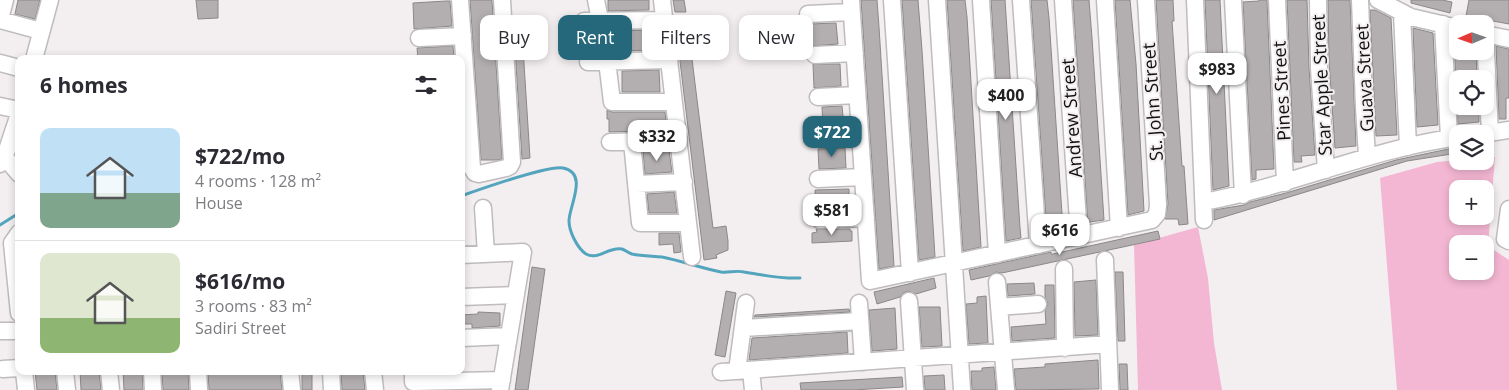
<!DOCTYPE html>
<meta charset="utf-8">
<style>
body{margin:0;font-family:"Open Sans",sans-serif;background:#f2f2f3;color:#2b2b33;height:100vh;display:flex;flex-direction:column;font-size:19px;white-space:nowrap}
*{box-sizing:border-box;margin:0}
p{font-size:16px;color:#7c7c81}
.icon{flex:none;width:28px;height:28px;fill:none;stroke:currentColor;stroke-width:2;stroke-linecap:round;stroke-linejoin:round}
.map{position:relative;flex:1;overflow:hidden}
.side{position:absolute;left:15px;top:55px;width:450px;height:320px;display:flex;flex-direction:column;background:#fff;border-radius:10px;box-shadow:0 2px 8px #0003}
.side>*{flex:none}
.top-card{position:absolute;left:480px;top:15px;width:475px;height:45px;display:flex;gap:10px}
.needle{width:32px;rotate:268deg}
.buttons{position:absolute;left:1449px;top:15px;display:grid;gap:10px}
.buttons a{display:grid;place-items:center;width:45px;height:45px;border-radius:10px;background:#fff;box-shadow:0 2px 8px #0003;font-size:25px}
.price{position:absolute;translate:-50% -42px;padding:0 11px;border-radius:10px;background:#fff;color:#222;font-size:16px;line-height:32px;filter:drop-shadow(0 1px 2px #0008)}
.price::after{content:'';position:absolute;left:50%;top:30px;width:15px;height:11px;margin-left:-8px;background:inherit;clip-path:polygon(0 0,100% 0,50% 100%)}
.price.current{background:#26687b;color:#fff}
ul{padding:0;list-style:none}
li{display:flex;align-items:center;gap:15px;height:125px;padding:0 25px}
li+li{border-top:1px solid #e1e1e2}
li span{display:grid;place-items:center;flex:none;width:140px;height:100px;border-radius:10px;color:#555}
li>.icon{margin-inline-start:auto}
span .icon{width:60px;height:60px;fill:#fffc;stroke-width:1}
li b{font-size:21px}
h2{display:flex;justify-content:space-between;align-items:center;height:60px;padding:0 25px;font-size:21px}
.chip{padding:0 18px;border-radius:10px;background:#fff;box-shadow:0 2px 8px #0003;font-size:18px;line-height:45px}
.chip.current{background:#26687b;color:#fff}
.map>svg:first-child{display:block}
</style>
<div class="map">
<svg width="1509" height="390" viewBox="0 0 1509 390">
<rect width="100%" height="100%" fill="#f3eff1"/>
<path fill="#f4b7d3" fill-rule="evenodd" d="M1495,157L1488,246L1509,260V390H1397L1380,178L1437,162L1457,160L1485,161V158ZM1458,189H1485V216H1458ZM1458,244H1485V271H1458Z
M1198,227L1208,278L1214,343L1222,390H1138L1134,245Z"/>
<g fill="none" stroke-linecap="round" stroke-linejoin="round">
<path stroke="#53a4bd" stroke-width="3" d="M461,196C478,190 549,165 563,168C589,173 569,206 569,221C569,231 577,248 586,254C598,261 609,246 622,249C625,250 628,253 632,254C642,256 652,256 662,257C682,261 701,268 721,272C729,273 736,270 744,272C764,275 779,279 800,278
M0,225L19,213"/>
</g>
<path fill="#b3afb1" stroke="#8b8889" d="M18,0H40L35,19L15,14Z
M196,0H218V18L198,19Z
M470,0H492L502,159L497,160H481Z
M608,0H649V10L608,11Z
M673,0H684L686,12H675Z
M861,0H877L879,27L894,266L879,269Z
M902,0H918L922,50L935,257L919,260Z
M947,0H965L967,17L981,247L963,251Z
M991,0H1005L1020,228L1021,238L1006,241Z
M1031,0H1047L1049,18L1063,229L1047,232Z
M1073,0H1089L1092,38L1104,220L1090,222L1088,224Z
M1115,0H1130L1136,64L1144,211L1128,215Z
M1156,0H1173L1174,21H1172L1182,166H1184L1188,224L1179,225L1178,219H1165L1168,204Z
M1205,0H1220L1225,103L1229,186L1213,190Z
M1259,0H1267L1274,169L1256,170V179L1252,180L1243,2L1259,1Z
M1287,0H1307L1309,68L1315,155L1301,156L1302,162H1294Z
M1328,0H1350L1356,146L1335,148L1329,61Z
M1411,0H1442L1452,2L1450,13L1411,3Z
M1469,0H1509V24L1466,16Z
M446,1H450L452,26L414,29L413,3Z
M1370,10H1375L1391,18L1397,135L1376,136Z
M836,23L838,44L811,46L810,24Z
M688,27L713,228L726,226L728,241V250L716,255L717,258L704,260L676,28Z
M1413,28L1433,33L1438,125L1417,127Z
M655,30L658,50L609,51L608,31Z
M587,31H594L597,52H587Z
M522,32L530,158L522,159L514,33Z
M1454,41H1458V51H1476L1477,79H1458V106H1479V122L1458,124Z
M453,46L454,59H418L417,48Z
M1496,46L1509,49V98H1506V119H1499Z
M813,64H840L841,86L814,88Z
M659,70L660,92H622V71Z
M842,106L844,127L823,128L822,107Z
M607,110L612,112H665L667,130L609,132V119H607Z
M1458,147V153L1407,161L1214,220V210L1244,205L1250,202L1286,193L1396,160Z
M845,148L846,168L819,169L818,149Z
M669,150L672,172L645,174L643,151Z
M849,189V209L816,211L815,190Z
M674,192L677,213H649L647,194Z
M816,229H850V231H852V241L812,243V233L817,232Z
M1158,231L1160,239L1002,273L996,272L989,276L971,280L969,270L1051,252V254H1053Z
M659,233H679L681,252L674,253L673,244L659,245Z
M532,267L545,269L528,390H515Z
M1115,272H1123L1125,341H1118Z
M934,278L936,288L916,294L908,291L903,293L900,297L877,304L874,292Z
M1096,280L1098,335L1075,336L1074,282Z
M1034,283L1035,294L1008,296L1007,284Z
M1045,285H1054L1055,338L1012,341L1011,327L1046,324L1045,310L1048,304L1045,297Z
M726,291L736,293L725,357L715,355Z
M986,296L988,343L969,344L966,304L977,303V297Z
M919,307H940L942,346L922,347Z
M895,308L897,349L872,351L869,310Z
M849,309L850,312L754,317L755,315Z
M478,312L500,313V326L472,328V324H461V315L478,314Z
M847,332L848,353L749,360L752,338Z
M1098,360L1099,389L1016,390L1014,369L1045,367V364Z
M1119,364H1127L1128,390H1120Z
M994,367L996,390H972L971,371H982V368Z
M35,371H55L57,390H37Z
M80,371H99L101,390H81Z
M123,371H142L143,390H124Z
M162,371H188L189,390H163Z
M208,371H280L282,390H209Z
M302,371H312V390H302Z
M341,371H363L365,390H342Z
M944,375L945,390H925L924,376Z
M902,377L903,387L853,390H801L800,383Z"/>
<g fill="none" stroke-linecap="round" stroke-linejoin="round">
<g stroke="#bfbcbe" stroke-width="19">
<path id="minor" d="M460,0L472,168L475,173L479,174L506,168L510,166L512,162L502,0
M596,0L600,20
M662,0L692,257
M851,0L870,281L1152,220L1157,214L1158,205L1146,0
M892,0L910,273
M937,0L962,390
M981,0L997,254
M1021,0L1038,245
M1063,0L1079,236
M1105,0L1119,228
M1195,0L1204,220
M1233,0L1243,195
M1277,0L1285,183
M1318,0L1319,68L1326,170
M1360,0L1364,107L1367,157
M1378,0L1411,17L1458,28
M1402,13L1408,147
M808,14L851,12
M0,19L5,0
M0,20L41,31
M584,21L665,20
M1443,24L1449,138
M1485,34L1490,133
M1485,34L1509,39
M419,38L463,36
M815,55L855,53
M34,59L50,0
M607,61L612,102H674
M588,62L669,60
M0,63L19,68
M818,97L857,95
M0,106L19,110
M1483,134L1509,130
M821,138L860,136
M610,142L679,140
M632,142L640,223H688
M0,154L4,156L19,174
M0,164L7,150L19,114
M818,179L863,177
M636,184L684,182
M1204,202C1290,186 1371,149 1458,137
M483,208L486,254
M1509,209L1505,239L1509,241
M820,220L866,218
M19,233L12,243L19,313
M461,255L523,252L500,390
M1105,260L1110,390
M1064,269L1065,348
M997,282L1006,390
M461,297L516,295
M909,301L915,390
M859,303L863,362
M999,307L1038,304
M743,328L860,321
M1,331H19
M461,338L509,336
M3,369L19,368
M751,370L753,390
M24,371L26,390
M65,371L67,390
M109,371L111,390
M152,371L153,390
M198,371L199,390
M290,371L292,390
M331,371L332,390
M373,371L375,390
M413,371V382L502,380
M737,371L746,303
M721,372L1108,344"/>
</g>
<use href="#minor" stroke="#fff" stroke-width="16"/>
</g>
<g text-anchor="middle" dominant-baseline="central" stroke-width="4" stroke-linejoin="round" paint-order="stroke">
<g font-size="18" fill="#111011" stroke="#f3eff1">
<text transform="translate(1364 78) rotate(-93)">Guava Street</text>
<text transform="translate(1321 85) rotate(-93)">Star Apple Street</text>
<text transform="translate(1281 91) rotate(-93)">Pines Street</text>
<text transform="translate(1152 102) rotate(-94)">St. John Street</text>
<text transform="translate(1071 118) rotate(-94)">Andrew Street</text>
</g>
</g>
</svg>
<div class="buttons">
<a><svg class="needle" viewBox="-14 -14 28 28"><path d="M0-13l5 13h-10z" fill="#e53935"/><path d="M0 13l5-13h-10z" fill="#7c7c81"/></svg></a>
<a><svg class="icon" aria-label="locate" viewBox="0 0 24 24"><circle cx="12" cy="12" r="6"/><path d="M12 2v4M12 18v4M2 12h4M18 12h4"/></svg></a>
<a><svg class="icon" aria-label="layers" viewBox="0 0 24 24"><path d="M12 4l9 5-9 5-9-5zM3 14l9 5 9-5"/></svg></a>
<a>+</a>
<a>−</a>
</div>
<b class="price" style="left:1217px;top:95px">$983</b>
<b class="price" style="left:1006px;top:121px">$400</b>
<b class="price current" style="left:832px;top:158px">$722</b>
<b class="price" style="left:657px;top:162px">$332</b>
<b class="price" style="left:832px;top:236px">$581</b>
<b class="price" style="left:1060px;top:256px">$616</b>
<div class="top-card">
<a class="chip">Buy</a>
<a class="chip current">Rent</a>
<a class="chip">Filters</a>
<a class="chip">New</a>
</div>
<section class="side">
<h2>6 homes<svg class="icon" aria-label="filters" viewBox="0 0 24 24"><path d="M4 7h16M4 17h16"/><circle cx="9" cy="7" r="2"/><circle cx="15" cy="17" r="2"/></svg></h2>
<ul>
<li><span style="background:linear-gradient(#bfe0f5 65%,#7fa58c 0)"><svg class="icon" aria-label="home" viewBox="0 0 24 24"><path d="M3 11l9-7 9 7M6 9v11h12V9"/></svg></span><div><b>$722/mo</b><p>4 rooms · 128 m²</p><p>House</p></div></li>
<li><span style="background:linear-gradient(#dfe7d0 65%,#8fb573 0)"><svg class="icon" aria-label="home" viewBox="0 0 24 24"><path d="M3 11l9-7 9 7M6 9v11h12V9"/></svg></span><div><b>$616/mo</b><p>3 rooms · 83 m²</p><p>Sadiri Street</p></div></li>
</ul>
</section>
</div>
